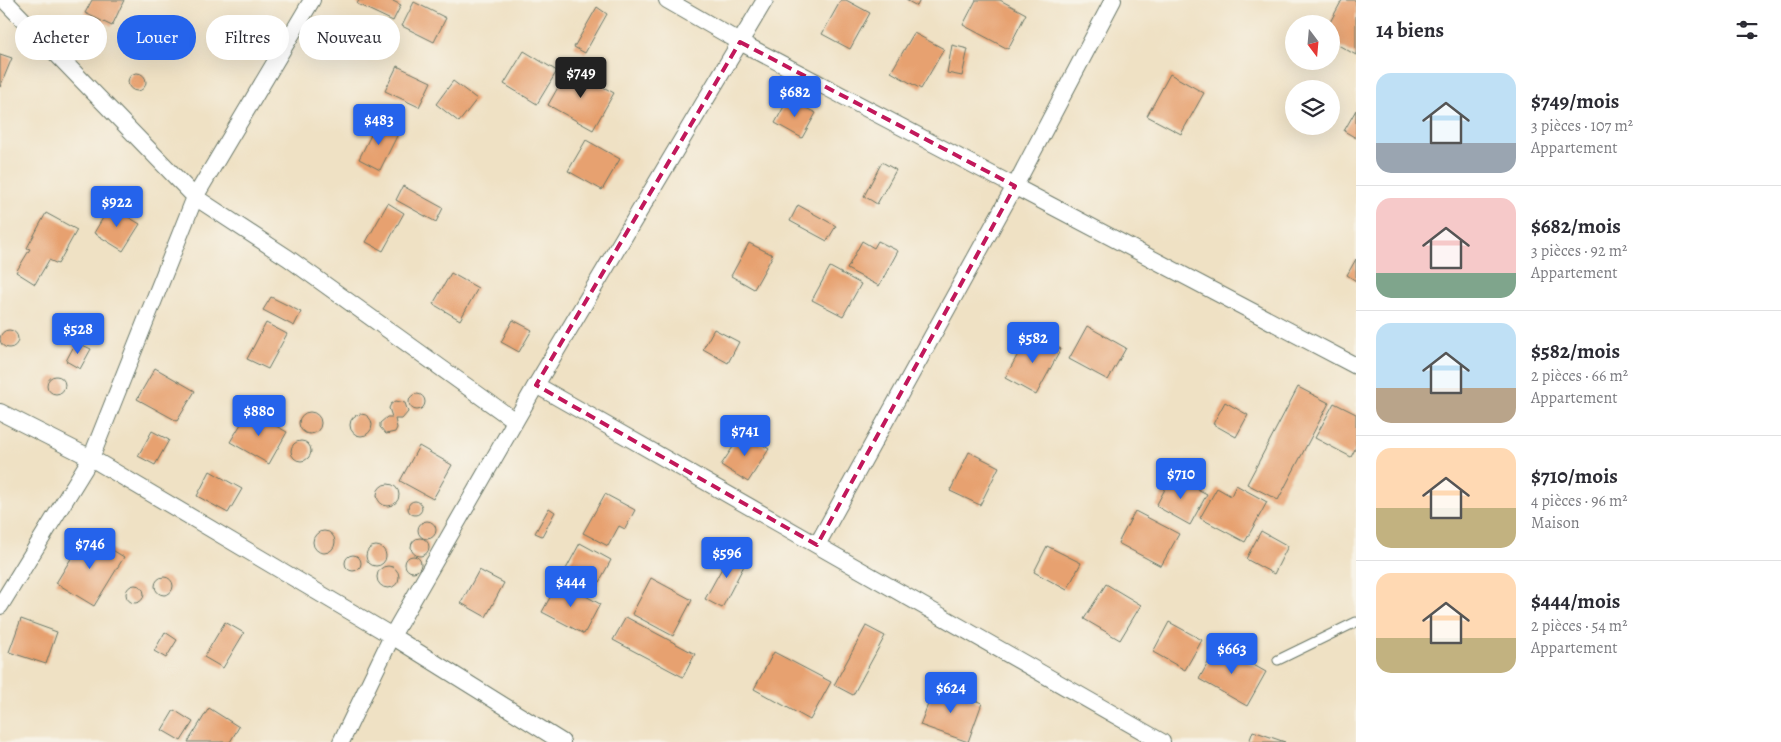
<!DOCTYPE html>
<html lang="fr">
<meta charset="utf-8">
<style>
body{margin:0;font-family:Alegreya,serif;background:#f7f7f7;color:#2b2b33;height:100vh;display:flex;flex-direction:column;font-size:19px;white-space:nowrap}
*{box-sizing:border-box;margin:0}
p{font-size:16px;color:#7c7c81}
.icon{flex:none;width:28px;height:28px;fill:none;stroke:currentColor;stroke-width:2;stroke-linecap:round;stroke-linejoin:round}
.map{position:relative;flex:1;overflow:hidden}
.drawer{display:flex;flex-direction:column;background:#fff;width:425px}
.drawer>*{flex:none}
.banner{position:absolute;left:15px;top:15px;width:475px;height:45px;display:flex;gap:10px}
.needle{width:32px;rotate:164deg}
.tools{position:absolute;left:1285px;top:15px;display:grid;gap:10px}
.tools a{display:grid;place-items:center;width:55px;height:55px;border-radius:50%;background:#fff;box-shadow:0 5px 20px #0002;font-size:25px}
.price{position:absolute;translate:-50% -42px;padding:0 11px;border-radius:5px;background:#2563eb;color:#fff;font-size:16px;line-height:32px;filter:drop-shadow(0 1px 2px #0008)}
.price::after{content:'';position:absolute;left:50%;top:30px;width:15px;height:11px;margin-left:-8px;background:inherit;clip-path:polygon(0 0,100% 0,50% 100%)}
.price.selected{background:#222;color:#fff}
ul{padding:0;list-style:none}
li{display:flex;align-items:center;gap:15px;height:125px;padding:0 20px}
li+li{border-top:1px solid #e1e1e2}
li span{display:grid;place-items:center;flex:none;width:140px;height:100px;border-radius:15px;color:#555}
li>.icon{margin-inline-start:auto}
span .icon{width:60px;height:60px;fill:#fffc;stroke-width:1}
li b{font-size:21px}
h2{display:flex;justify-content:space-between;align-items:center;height:60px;padding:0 20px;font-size:21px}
.chip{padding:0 18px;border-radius:22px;background:#fff;box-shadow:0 5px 20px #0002;font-size:18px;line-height:45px}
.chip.selected{background:#2563eb;color:#fff}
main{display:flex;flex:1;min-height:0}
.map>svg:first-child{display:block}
</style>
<main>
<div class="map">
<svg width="1356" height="742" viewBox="0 0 1356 742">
<rect width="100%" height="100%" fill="#f7f3e8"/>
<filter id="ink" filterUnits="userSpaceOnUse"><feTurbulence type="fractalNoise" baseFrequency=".02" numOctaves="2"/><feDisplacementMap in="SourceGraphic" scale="10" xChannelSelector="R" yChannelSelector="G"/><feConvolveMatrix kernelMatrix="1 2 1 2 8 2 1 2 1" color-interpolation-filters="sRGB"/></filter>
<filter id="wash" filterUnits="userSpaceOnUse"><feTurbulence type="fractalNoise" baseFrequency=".0096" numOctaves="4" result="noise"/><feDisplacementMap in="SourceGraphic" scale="20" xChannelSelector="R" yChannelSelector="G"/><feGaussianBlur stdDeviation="1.12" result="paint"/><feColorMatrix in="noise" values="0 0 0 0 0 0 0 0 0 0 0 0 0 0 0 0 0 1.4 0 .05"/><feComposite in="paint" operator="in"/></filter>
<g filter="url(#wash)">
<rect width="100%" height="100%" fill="#efe1c4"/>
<g id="blocks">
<path fill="#e7a170" d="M92,0H124L112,26L85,13Z
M359,0H391L401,5L393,21L357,4Z
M841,0H846L870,13L850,49L822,34Z
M906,0H920L917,6Z
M976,0H1000L1026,14L1008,49L963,25Z
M1342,0H1356V55L1331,41V24H1329Z
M414,2L446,18L434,42L402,26Z
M597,7L607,14L585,53L574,47Z
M914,33L944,49L921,89L891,72Z
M952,45L968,49L962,76L947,73Z
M524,51L557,71L537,104L504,84Z
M0,54L12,58L0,87Z
M397,66L431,82L419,107L385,91Z
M569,68L614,93L593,130L548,105Z
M128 82a9 9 0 1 1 18 0a9 9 0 1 1-18 0Z
M1170,74L1204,93L1181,134L1147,116Z
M453,81L477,99L459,122L436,104Z
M788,99L816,113L802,138L775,123Z
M1356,110V138L1344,131Z
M378,121L399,132L380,170L359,159Z
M586,140L620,159L602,190L568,171Z
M882,162L896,170L877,204L864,196Z
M403,186L443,208L436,222L396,200Z
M388,203L404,213L383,251L366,242Z
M798,205L836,226L827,241L790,221Z
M110,206L140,224L123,251L94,233Z
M46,213L77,230L58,264L49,260L35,284L16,272L30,249L27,248Z
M862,241L874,248L878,241L898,251L879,286L847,269Z
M749,243L773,255L754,289L731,276Z
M1356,259V281L1347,275Z
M830,267L861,284L843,316L812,300Z
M451,273L478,288L460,320L433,304Z
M271,297L301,312L294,326L263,310Z
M513,320L532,330L519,352L501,342Z
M266,323L287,334L268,369L247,359Z
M1087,326L1126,348L1108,380L1069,359Z
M714,329L739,342L728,363L703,349Z
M0 339a9 9 0 1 1 18 0a9 9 0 1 1-18 0Z
M1030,332L1061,349L1036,395L1005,378Z
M76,342L91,349L80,369L66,361Z
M155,368L195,391L177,421L137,399Z
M47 385a9 9 0 1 1 18 0a9 9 0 1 1-18 0Z
M1298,387L1329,403L1278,500L1247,484Z
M409 402a8 8 0 1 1 16 0a8 8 0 1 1-16 0Z
M396,401L405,403L408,412L402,419H395L397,428L395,432L386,434L380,427V423L387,417H392L389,408L391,404Z
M1225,402L1248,415L1236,437L1213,424Z
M1334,403L1356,414V447L1351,457L1315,438Z
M249,411L287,432L269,464L230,442Z
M299 423a11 11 0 1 1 22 0a11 11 0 1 1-22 0Z
M350 425a11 11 0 1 1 22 0a11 11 0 1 1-22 0Z
M152,431L169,440L155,465L138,456Z
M743,432L769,449L748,482L721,465Z
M291 451a10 10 0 1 1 20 0a10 10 0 1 1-20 0Z
M419,446L452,465L433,499L400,481Z
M969,452L999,467L980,505L950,491Z
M210,471L242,489L228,513L197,496Z
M1172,476L1207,494L1190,525L1156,506Z
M377 495a11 11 0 1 1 22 0a11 11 0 1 1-22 0Z
M1236,485L1267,502L1245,542L1200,518L1217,488L1231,496Z
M605,494L635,510L625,529L619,526L608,546L583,533Z
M408 508a7 7 0 1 1 14 0a7 7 0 1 1-14 0Z
M549,508L555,512L542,536L535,533Z
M1135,511L1179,534L1161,566L1118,543Z
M418 530a9 9 0 1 1 18 0a9 9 0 1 1-18 0Z
M1261,531L1288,546L1274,574L1246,559Z
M313 542a11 11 0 1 1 22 0a11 11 0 1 1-22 0Z
M86,534L124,557L94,606L56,583Z
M411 547a9 9 0 1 1 18 0a9 9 0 1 1-18 0Z
M580,543L611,560L597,586L566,569Z
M1047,546L1081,563L1067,590L1034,572Z
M366 556a10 10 0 1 1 20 0a10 10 0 1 1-20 0Z
M732,550L748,558L722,608L705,599Z
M345 563a8 8 0 1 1 16 0a8 8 0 1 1-16 0Z
M405 564a8 8 0 1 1 16 0a8 8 0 1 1-16 0Z
M377 577a11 11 0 1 1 22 0a11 11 0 1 1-22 0Z
M479,570L504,583L486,617L461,603Z
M155 586a9 9 0 1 1 18 0a9 9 0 1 1-18 0Z
M651,578L692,600L673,636L632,614Z
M559,581L600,604L584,634L542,612Z
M1106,584L1141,605L1120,640L1084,619Z
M126 594a9 9 0 1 1 18 0a9 9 0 1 1-18 0Z
M626,617L695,654L683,677L613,640Z
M21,619L57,632L46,664L9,652Z
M225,622L244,633L223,668L204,657Z
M1169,622L1202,640L1185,670L1153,652Z
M866,626L885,636L853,695L834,685Z
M165,632L177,640L166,658L154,651Z
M1218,645L1266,672L1247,706L1199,679Z
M774,652L831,682L810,720L754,689Z
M935,686L982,703L968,742L920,725Z
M209,708L239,727L230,742H188Z
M174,710L193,722L181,741L162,730Z
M1253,731L1285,742H1249Z"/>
</g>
</g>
<g filter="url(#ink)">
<use href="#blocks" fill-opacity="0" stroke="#687666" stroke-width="1"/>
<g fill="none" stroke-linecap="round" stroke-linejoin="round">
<g stroke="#687666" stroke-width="11">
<path id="service" d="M1278,660L1356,622"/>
</g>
<g stroke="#687666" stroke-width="18">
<path id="minor" d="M4,0L195,197L288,258L515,421
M667,0L740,42L1356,366
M536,385L1162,742
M0,412L91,458L392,636L562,742
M817,545L1015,186L1113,0
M0,606L91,458L195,197L312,0
M341,742L392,636L536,385L765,0"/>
</g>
<use href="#service" stroke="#fff" stroke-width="9"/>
<use href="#minor" stroke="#fff" stroke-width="16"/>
</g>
</g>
<path fill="none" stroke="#c2185b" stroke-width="4" stroke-dasharray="10 6" stroke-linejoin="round" d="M740,42L1015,186L817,545L536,385Z"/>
</svg>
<div class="tools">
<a><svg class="needle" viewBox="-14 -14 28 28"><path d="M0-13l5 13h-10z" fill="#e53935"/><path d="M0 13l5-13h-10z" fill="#7c7c81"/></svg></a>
<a><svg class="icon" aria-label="layers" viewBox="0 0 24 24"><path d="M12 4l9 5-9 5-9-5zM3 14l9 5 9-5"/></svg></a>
</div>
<b class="price selected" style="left:581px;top:99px">$749</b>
<b class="price" style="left:795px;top:118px">$682</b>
<b class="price" style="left:379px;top:146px">$483</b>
<b class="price" style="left:117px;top:228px">$922</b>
<b class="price" style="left:78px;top:355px">$528</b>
<b class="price" style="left:1033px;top:364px">$582</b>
<b class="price" style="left:259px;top:437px">$880</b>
<b class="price" style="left:745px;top:457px">$741</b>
<b class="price" style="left:1181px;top:500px">$710</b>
<b class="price" style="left:90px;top:570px">$746</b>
<b class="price" style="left:727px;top:579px">$596</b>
<b class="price" style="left:571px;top:608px">$444</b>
<b class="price" style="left:1232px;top:675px">$663</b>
<b class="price" style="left:951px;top:714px">$624</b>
<div class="banner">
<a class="chip">Acheter</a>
<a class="chip selected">Louer</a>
<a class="chip">Filtres</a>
<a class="chip">Nouveau</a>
</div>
</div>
<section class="drawer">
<h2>14 biens<svg class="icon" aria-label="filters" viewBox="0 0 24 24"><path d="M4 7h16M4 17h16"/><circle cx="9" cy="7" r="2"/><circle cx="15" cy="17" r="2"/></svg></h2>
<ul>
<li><span style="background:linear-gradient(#bfe0f5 70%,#9aa5b1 0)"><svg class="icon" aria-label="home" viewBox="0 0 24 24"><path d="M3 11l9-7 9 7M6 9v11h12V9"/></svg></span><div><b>$749/mois</b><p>3 pièces · 107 m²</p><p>Appartement</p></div></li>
<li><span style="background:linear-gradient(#f6c9c9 75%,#7fa58c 0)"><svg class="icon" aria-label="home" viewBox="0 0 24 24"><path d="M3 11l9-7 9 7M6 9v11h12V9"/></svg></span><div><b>$682/mois</b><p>3 pièces · 92 m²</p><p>Appartement</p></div></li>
<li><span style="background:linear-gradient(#bfe0f5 65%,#b9a48a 0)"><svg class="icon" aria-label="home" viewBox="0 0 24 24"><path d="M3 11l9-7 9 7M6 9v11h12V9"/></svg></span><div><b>$582/mois</b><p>2 pièces · 66 m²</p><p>Appartement</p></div></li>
<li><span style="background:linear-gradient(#ffd9b3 60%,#c2b280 0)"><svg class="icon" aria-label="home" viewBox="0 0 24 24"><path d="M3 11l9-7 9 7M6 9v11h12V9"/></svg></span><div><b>$710/mois</b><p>4 pièces · 96 m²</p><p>Maison</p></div></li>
<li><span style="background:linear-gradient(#ffd9b3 65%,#c2b280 0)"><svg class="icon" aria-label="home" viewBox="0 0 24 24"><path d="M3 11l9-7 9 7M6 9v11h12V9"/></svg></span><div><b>$444/mois</b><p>2 pièces · 54 m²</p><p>Appartement</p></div></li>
</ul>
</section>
</main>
